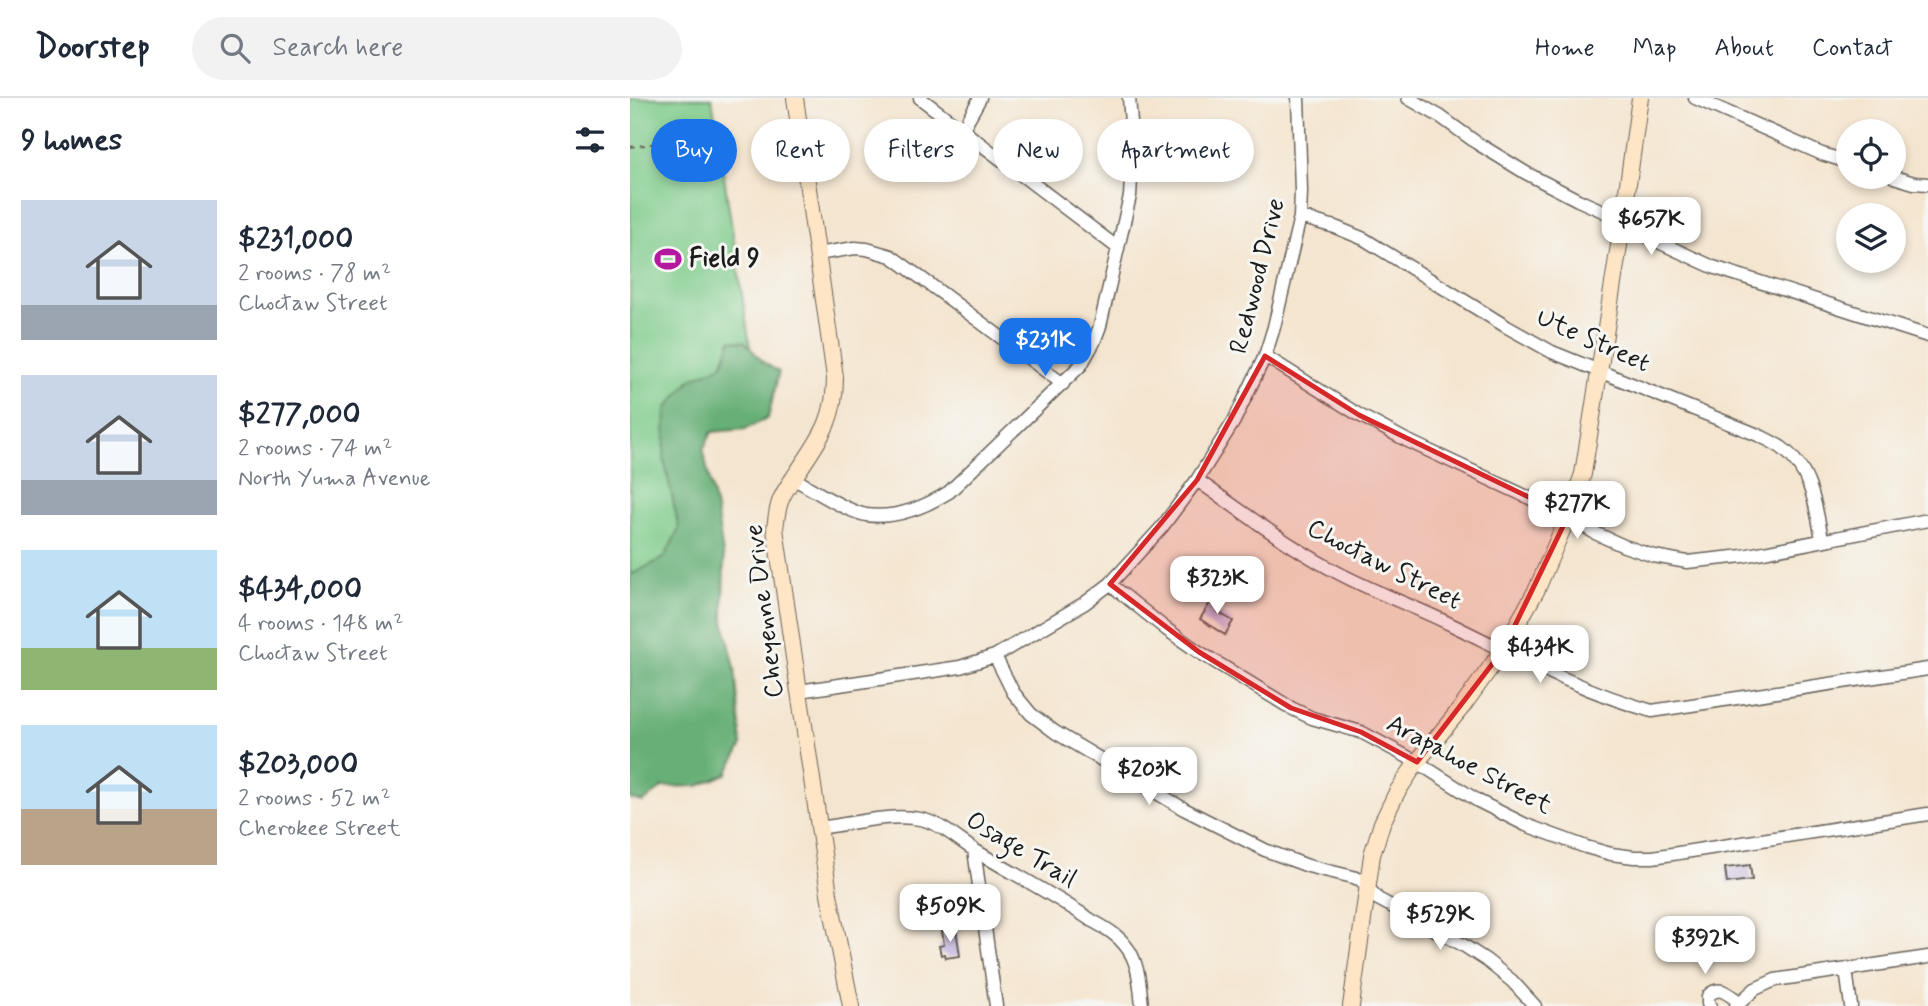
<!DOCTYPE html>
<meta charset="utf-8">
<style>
body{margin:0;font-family:Mynerve,sans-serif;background:#f2f2f3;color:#1f2937;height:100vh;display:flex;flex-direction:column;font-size:26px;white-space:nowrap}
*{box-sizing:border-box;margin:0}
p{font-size:23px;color:#747a83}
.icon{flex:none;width:38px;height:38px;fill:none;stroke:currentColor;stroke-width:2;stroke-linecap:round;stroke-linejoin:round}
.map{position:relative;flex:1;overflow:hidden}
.sheet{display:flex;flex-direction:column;background:#fff;width:630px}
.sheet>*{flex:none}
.hud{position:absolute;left:21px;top:21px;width:665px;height:63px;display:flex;gap:14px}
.buttons{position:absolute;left:1206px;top:21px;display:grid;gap:14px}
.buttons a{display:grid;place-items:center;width:70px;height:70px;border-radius:50%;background:#fff;box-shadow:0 4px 10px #0003;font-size:35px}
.price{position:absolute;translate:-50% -60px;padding:0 16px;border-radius:14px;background:#fff;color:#222;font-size:23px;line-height:46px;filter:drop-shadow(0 2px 4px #0008)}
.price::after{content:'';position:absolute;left:50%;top:42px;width:21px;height:16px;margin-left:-10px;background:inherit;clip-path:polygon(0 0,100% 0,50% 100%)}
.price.selected{background:#1a73e8;color:#fff}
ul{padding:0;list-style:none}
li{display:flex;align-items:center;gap:21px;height:175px;padding:0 21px}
li span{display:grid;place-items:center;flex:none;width:196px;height:140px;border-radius:0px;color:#555}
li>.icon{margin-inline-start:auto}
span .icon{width:84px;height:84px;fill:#fffc;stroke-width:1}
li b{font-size:30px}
h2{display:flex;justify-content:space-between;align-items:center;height:84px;padding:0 21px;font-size:30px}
.pill{padding:0 24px;border-radius:32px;background:#fff;box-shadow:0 4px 10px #0003;font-size:24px;line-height:63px}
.pill.selected{background:#1a73e8;color:#fff}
header{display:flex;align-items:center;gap:42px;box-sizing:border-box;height:98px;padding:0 35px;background:#fff;border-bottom:2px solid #e0e1e3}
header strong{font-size:33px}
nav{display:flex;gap:38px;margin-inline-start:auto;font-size:24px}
.search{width:490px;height:63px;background:#f2f2f3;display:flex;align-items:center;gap:18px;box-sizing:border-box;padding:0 24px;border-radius:38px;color:#747a83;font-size:26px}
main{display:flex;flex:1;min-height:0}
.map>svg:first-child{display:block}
</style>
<header>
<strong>Doorstep</strong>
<div class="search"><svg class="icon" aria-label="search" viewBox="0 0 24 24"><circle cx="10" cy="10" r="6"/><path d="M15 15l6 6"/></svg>Search here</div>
<nav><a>Home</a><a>Map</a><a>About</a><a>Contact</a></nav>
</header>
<main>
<section class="sheet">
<h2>9 homes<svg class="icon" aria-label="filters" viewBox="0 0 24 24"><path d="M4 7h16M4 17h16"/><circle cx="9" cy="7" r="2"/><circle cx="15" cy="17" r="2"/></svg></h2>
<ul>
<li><span style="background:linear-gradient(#c9d6e8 75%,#9aa5b1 0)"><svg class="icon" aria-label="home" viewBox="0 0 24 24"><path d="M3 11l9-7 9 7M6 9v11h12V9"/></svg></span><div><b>$231,000</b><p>2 rooms · 78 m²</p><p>Choctaw Street</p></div></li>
<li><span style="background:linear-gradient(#c9d6e8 75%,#9aa5b1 0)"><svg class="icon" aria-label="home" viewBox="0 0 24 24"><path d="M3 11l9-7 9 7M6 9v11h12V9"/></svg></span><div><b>$277,000</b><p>2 rooms · 74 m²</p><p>North Yuma Avenue</p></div></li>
<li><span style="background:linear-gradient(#bfe0f5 70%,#8fb573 0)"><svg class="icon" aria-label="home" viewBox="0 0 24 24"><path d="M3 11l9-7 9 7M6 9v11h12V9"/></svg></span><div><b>$434,000</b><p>4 rooms · 148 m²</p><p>Choctaw Street</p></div></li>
<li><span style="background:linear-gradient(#bfe0f5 60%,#b9a48a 0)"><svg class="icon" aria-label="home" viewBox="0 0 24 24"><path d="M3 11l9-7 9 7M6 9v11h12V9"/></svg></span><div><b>$203,000</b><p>2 rooms · 52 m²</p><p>Cherokee Street</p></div></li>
</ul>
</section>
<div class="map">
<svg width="1298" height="908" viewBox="0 0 1298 908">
<rect width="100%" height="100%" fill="#f6f6f2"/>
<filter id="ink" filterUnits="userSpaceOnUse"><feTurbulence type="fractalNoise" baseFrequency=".0143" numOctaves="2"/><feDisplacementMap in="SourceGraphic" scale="14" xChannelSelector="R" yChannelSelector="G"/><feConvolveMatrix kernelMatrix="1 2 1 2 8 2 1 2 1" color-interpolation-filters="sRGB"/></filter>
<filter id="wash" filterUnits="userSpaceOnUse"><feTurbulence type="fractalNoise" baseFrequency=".00686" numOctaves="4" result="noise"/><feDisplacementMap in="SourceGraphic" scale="28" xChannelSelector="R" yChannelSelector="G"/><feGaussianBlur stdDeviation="1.57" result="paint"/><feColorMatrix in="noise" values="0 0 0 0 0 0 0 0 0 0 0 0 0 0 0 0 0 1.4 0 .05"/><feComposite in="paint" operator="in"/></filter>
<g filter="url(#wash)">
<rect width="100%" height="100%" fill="#f4e5cf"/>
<path fill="#7ecb8a" stroke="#4d7453" stroke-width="2" d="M0,0H82L130,313L56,328L83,505L0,540Z"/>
<path fill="#66af76" stroke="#416649" stroke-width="2" d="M101,242L115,244L133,264L149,274L138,320L116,331L82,334L73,352L86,411L94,462L93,519L105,570L112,647L97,676L68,688L33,689L13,704L0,701V477L34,460L49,431L34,361L36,311L61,281L92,267Z"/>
<g id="blocks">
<path fill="#bdacda" d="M585,497L595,503L588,514L603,523L595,537L570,521Z
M1120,767L1122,782L1097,785L1095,770Z
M326,831L330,858L316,860L315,856L311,857L309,848L314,847L312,833Z"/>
</g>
</g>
<g filter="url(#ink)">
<use href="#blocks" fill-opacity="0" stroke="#68625b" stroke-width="2"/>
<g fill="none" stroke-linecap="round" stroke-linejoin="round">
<g stroke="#68625b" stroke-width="15">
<path id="street" d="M290,0L488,150
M778,0L811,19L847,45L896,75L948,102L993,122L1022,141L1083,169L1298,238
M1065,0L1192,56L1218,64
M332,32L350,0
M1264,79L1284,85L1298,86
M670,119L705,129L734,141L877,229L922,254L1128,337C1136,341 1145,345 1152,350C1181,371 1186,409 1192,441
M187,156L225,150L237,151L261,158L313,196L433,286
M635,258L729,317L776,342L938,418L965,435L994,448L1024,458L1057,464L1113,458L1298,422
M163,380C182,391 216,413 236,417C266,421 295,409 319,394L451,267L464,244L470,228L500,98L503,49L499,0
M567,382C611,413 654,445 701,471C740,493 782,507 822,527C886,558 953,594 1022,613L1298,571
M480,486L536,531L569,554L661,610L682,620L731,634L787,664L848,703L896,727L956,749L981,756L1004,759H1023L1298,716
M365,558L383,594L391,604L401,616L425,634L554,711L635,752L678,768L723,779L731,782L748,801L833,847L856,862L882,883L905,908
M169,593L330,569L365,558L455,505L480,486L532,429L567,382L604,323L635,258L644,229L670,119L671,93L668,0
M189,730C220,726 261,715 290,721C311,725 328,742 346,753C384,776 424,797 461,822C473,829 487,836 495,847C509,863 510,888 512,908
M344,752L366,908
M1216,872L1221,908
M1080,908L1078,906V898C1089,886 1098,896 1109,904
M1106,908L1125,891L1145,882L1298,859"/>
</g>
<g stroke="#68625b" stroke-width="18">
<path id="secondary" d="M165,0L205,279C205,323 190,340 167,375C161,384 153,394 150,404C147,412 146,423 145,431L199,796L221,908
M721,908L742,757L752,725L767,694L787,664L832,609L873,552L907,491L938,418L953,376L993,122L1010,0"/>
</g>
<path stroke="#68625b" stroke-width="2" stroke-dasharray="5 5" stroke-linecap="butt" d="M0,49L64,40"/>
<use href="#street" stroke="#fff" stroke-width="12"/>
<use href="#secondary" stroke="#fde5c5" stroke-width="16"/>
</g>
</g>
<path fill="#d62828" fill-opacity="0.2" stroke="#d62828" stroke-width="5" stroke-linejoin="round" d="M635,258L729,317L938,418L873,552L787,664L731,634L661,610L569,554L480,486L567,382Z"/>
<defs>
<g id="stadium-bare" transform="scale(2.1)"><path d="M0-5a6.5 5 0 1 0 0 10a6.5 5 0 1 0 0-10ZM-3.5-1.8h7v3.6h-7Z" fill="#b5179e" stroke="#f6f6f2" stroke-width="2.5" paint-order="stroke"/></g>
</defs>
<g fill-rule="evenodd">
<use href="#stadium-bare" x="38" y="161"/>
</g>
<g text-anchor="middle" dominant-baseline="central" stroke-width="6" stroke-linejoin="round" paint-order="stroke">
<g font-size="26" font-weight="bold" fill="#1c1c1c" stroke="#f6f6f2" text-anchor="start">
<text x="59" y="161">Field 9</text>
</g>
<g font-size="26" fill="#1c1c1c" stroke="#f6f6f2">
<text transform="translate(628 178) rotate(-76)">Redwood Drive</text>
<text transform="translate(963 243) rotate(24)">Ute Street</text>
<text transform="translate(754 467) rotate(27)">Choctaw Street</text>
<text transform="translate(135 513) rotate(-97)">Cheyenne Drive</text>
<text transform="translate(839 667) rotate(28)">Arapahoe Street</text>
<text transform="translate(391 752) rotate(31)">Osage Trail</text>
</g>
</g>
</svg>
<div class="buttons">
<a><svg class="icon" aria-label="locate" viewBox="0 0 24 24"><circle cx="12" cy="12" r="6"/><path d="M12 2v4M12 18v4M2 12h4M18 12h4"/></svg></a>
<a><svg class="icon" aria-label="layers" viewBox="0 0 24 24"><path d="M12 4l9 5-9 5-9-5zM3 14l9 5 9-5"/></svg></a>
</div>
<b class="price" style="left:1021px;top:159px">$657K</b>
<b class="price selected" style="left:415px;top:280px">$231K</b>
<b class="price" style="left:947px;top:443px">$277K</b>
<b class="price" style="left:587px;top:518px">$323K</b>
<b class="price" style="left:910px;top:587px">$434K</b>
<b class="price" style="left:519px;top:709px">$203K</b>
<b class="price" style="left:320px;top:846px">$509K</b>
<b class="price" style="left:810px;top:854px">$529K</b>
<b class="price" style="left:1075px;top:878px">$392K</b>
<div class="hud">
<a class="pill selected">Buy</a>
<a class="pill">Rent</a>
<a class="pill">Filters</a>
<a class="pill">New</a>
<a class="pill">Apartment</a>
</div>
</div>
</main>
